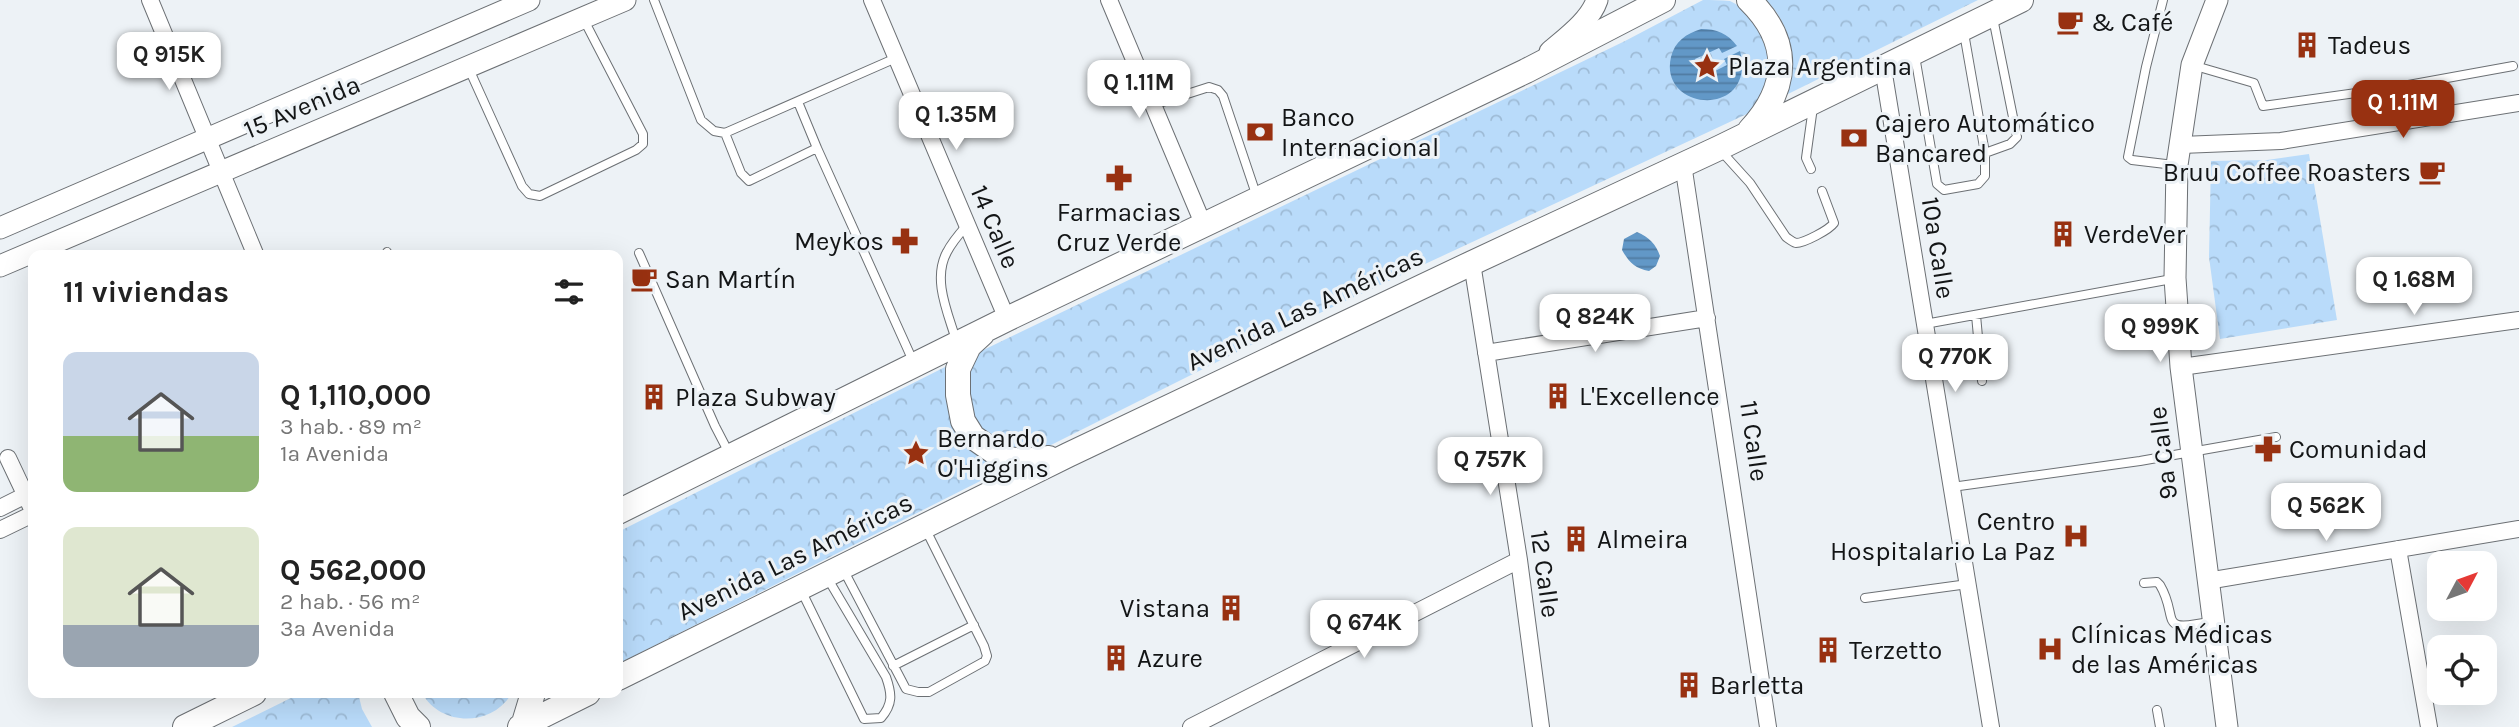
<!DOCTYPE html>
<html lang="es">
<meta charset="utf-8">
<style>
body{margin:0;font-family:Karla,sans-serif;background:#f2f2f2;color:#222;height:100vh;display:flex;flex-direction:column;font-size:26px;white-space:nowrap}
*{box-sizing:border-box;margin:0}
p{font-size:23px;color:#767676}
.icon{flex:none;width:38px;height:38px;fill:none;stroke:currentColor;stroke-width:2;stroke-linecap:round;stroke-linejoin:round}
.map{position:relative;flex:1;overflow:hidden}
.panel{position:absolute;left:28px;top:250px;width:595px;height:448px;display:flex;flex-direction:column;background:#fff;border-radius:14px;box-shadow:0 7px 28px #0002}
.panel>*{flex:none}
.needle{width:46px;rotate:49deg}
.controls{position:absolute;left:2427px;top:551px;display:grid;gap:14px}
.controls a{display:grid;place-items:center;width:70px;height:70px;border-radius:14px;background:#fff;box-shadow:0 7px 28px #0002;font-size:35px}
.price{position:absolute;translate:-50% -60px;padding:0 16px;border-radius:14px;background:#fff;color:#222;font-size:23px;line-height:46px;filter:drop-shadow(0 2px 4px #0008)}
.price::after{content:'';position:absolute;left:50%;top:42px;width:21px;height:16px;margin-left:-10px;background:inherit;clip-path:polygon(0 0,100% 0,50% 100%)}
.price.active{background:#983111;color:#fff}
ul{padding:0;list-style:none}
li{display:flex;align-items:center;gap:21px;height:175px;padding:0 35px}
li span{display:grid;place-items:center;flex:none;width:196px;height:140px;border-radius:14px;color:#555}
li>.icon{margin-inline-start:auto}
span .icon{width:84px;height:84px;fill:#fffc;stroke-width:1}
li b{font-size:30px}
h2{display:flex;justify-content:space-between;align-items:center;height:84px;padding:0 35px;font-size:30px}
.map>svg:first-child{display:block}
</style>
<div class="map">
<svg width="2519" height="727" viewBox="0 0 2519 727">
<defs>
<pattern id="park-crowns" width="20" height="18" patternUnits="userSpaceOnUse" patternTransform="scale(1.75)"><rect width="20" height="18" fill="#b9dbfa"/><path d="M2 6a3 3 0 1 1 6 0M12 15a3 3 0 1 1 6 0" fill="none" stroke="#9ebbd6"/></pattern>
<pattern id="water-rules" width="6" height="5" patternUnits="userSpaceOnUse" patternTransform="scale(1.75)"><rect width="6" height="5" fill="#6298c7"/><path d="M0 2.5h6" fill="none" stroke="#507ba1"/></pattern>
</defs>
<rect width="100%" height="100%" fill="#edf2f6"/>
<path fill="url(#park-crowns)" d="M1703,0C1711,0 1722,0 1730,1C1759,14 1774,55 1766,85C1763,95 1755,104 1749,113L1247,347L1031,455L1005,452L978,433L965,395L971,356L1625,41Z
M1766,0H1978L1788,94C1795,60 1792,25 1766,0Z
M2309,154L2337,320L2220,339L2209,257L2211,161L2267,160Z
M949,365L952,396L1010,466L618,664V532Z
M301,693H358L362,709L372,727H232Z
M422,693H512C492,727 441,727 422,693Z"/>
<path fill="url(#water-rules)" d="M1701,29C1717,29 1727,33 1737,46L1722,53L1719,48L1695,59L1703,77L1727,65L1724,59L1740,51C1757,119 1658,112 1671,57C1675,41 1686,34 1701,29Z
M1637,232C1649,237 1656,244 1660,256L1656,266L1649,271C1634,268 1629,262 1622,250L1624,239Z"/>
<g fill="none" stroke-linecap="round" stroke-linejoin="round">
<g stroke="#6c7074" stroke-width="10">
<path id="lane" d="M654,0L701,120L714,131L725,133L896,58
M2163,0L2146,67L2128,157L2132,160L2174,165
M1915,56L1937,184L1944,190L1978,184L1985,176V153L1964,33
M2192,65L2254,83L2263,106L2392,88L2513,66
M469,69L522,186L529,194L540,196L636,150L643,144V134L584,20
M798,102L817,148
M1153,105L1209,87L1218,90L1223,96L1257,197
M725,133L741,173L749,181L817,148L913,361
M1721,151L1750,183L1786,237C1789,239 1792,242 1796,243C1804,243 1829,230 1834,223L1822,191
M1985,153L2010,144L2017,137L1993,18
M1811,169L1806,158L1813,107
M387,252L389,256
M639,253L715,426L729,453
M1976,315L1982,381
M1925,324L2172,279
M956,340C948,313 932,279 947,252C952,242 960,233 967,225
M1952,487L2140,461L2276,437
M843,569L906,689L918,692H929L985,661L987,656L984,646L926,530
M2144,583L2157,582L2160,585C2180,619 2155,634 2213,621
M801,590L864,719L881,718C893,704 892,694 886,677L828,579
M1865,598L1968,584
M893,666L974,625
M2157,710L2160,727"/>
</g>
<g stroke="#6c7074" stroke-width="18">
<path id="street" d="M150,0L256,256
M872,0L1007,319
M1109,0L1204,226
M1883,68L1991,727
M2181,145L2281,141L2519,103
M1683,164L1768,727
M1472,263L1519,560L1541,727
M1486,353L1707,318
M2181,367L2519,320
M8,458L33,511
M0,508L26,495
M0,530L33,514
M2398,549L2429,727
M2207,581L2519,529
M1191,727L1519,560"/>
</g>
<g stroke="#6c7074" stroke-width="23">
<path id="secondary" d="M2217,0L2192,65L2177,165L2175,278L2181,367L2227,727
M1550,52C1566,38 1590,21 1597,0
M0,228L529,0
M0,266L625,0"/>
</g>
<g stroke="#6c7074" stroke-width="26">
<path id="primary" d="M1749,0C1791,41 1790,87 1750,130
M982,334L969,346L958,369V395L963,421L973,437L1003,458L1022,461L1049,458
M618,512L1007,319L1526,71L1663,0
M618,678L1068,455L1472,263L1719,148L2021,0
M396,693L408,717L418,727
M523,726L533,693
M185,727L254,693
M520,727L588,693"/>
</g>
<use href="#lane" stroke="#fff" stroke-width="8"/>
<use href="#street" stroke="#fff" stroke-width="16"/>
<use href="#secondary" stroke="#fff" stroke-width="21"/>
<use href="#primary" stroke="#fff" stroke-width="24"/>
</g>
<defs>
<g id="cafe-bare" transform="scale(2.1)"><path d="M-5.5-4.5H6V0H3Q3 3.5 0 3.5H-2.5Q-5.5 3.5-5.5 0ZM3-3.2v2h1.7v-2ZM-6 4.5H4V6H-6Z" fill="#983111" stroke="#edf2f6" stroke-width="2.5" paint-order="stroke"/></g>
<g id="building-bare" transform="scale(2.1)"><path d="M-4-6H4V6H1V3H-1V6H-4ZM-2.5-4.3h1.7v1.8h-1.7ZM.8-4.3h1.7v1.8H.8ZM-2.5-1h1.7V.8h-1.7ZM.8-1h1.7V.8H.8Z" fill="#983111" stroke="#edf2f6" stroke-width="2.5" paint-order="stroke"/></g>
<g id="sight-bare" transform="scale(2.1)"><path d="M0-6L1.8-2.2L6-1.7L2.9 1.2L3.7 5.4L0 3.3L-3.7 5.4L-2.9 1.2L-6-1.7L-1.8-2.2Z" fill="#983111" stroke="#edf2f6" stroke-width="2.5" paint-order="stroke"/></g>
<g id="bank-bare" transform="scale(2.1)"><path d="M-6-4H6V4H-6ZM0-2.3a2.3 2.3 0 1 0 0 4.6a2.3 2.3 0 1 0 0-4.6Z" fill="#983111" stroke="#edf2f6" stroke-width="2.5" paint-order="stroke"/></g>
<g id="pharmacy-bare" transform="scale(2.1)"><path d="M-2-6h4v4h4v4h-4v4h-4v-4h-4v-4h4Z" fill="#983111" stroke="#edf2f6" stroke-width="2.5" paint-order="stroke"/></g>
<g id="hospital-bare" transform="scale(2.1)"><path d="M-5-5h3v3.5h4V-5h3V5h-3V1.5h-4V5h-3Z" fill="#983111" stroke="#edf2f6" stroke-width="2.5" paint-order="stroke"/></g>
</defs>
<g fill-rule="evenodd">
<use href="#cafe-bare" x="2070" y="22"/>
<use href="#building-bare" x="2307" y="45"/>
<use href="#sight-bare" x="1707" y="66"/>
<use href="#bank-bare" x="1260" y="132"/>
<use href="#bank-bare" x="1854" y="138"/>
<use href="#cafe-bare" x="2432" y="172"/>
<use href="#pharmacy-bare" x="1119" y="178"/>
<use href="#building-bare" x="2063" y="234"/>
<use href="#pharmacy-bare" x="905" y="241"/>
<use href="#cafe-bare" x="644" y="279"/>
<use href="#building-bare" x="1558" y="396"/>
<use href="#building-bare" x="654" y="397"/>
<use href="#pharmacy-bare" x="2268" y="449"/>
<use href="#sight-bare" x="916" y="453"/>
<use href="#hospital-bare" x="2076" y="536"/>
<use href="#building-bare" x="1576" y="539"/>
<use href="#building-bare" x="1231" y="608"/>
<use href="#hospital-bare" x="2050" y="649"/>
<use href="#building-bare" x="1828" y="650"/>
<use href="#building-bare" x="1116" y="658"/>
<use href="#building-bare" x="1689" y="685"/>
</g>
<g text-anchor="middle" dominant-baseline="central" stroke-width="6" stroke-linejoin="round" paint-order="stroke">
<g font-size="26" fill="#131516" stroke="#edf2f6" text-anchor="start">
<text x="2091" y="22">&amp; Café</text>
<text x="2328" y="45">Tadeus</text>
<text x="1728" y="66">Plaza Argentina</text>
<text x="1281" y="117">Banco<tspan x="1281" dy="30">Internacional</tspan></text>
<text x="1875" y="123">Cajero Automático<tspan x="1875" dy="30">Bancared</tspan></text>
<text x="2411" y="172" text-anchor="end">Bruu Coffee Roasters</text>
<text x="1119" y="212" text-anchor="middle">Farmacias<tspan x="1119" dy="30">Cruz Verde</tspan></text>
<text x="2084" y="234">VerdeVer</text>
<text x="884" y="241" text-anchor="end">Meykos</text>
<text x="665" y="279">San Martín</text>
<text x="1579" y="396">L'Excellence</text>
<text x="675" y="397">Plaza Subway</text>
<text x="937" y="438">Bernardo<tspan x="937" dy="30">O'Higgins</tspan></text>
<text x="2289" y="449">Comunidad</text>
<text x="2055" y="521" text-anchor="end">Centro<tspan x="2055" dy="30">Hospitalario La Paz</tspan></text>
<text x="1597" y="539">Almeira</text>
<text x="1210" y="608" text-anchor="end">Vistana</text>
<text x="2071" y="634">Clínicas Médicas<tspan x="2071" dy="30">de las Américas</tspan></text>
<text x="1849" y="650">Terzetto</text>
<text x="1137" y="658">Azure</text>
<text x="1710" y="685">Barletta</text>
</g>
<g font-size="26" fill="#131516" stroke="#edf2f6">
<text transform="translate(302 107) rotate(-23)">15 Avenida</text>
<text transform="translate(995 227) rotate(67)">14 Calle</text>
<text transform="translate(1938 248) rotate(81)">10a Calle</text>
<text transform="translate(1305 309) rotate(-25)">Avenida Las Américas</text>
<text transform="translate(1754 441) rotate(82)">11 Calle</text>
<text transform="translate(2163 453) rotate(-97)">9a Calle</text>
<text transform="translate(795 557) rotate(-26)">Avenida Las Américas</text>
<text transform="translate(1545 574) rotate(82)">12 Calle</text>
</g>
</g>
</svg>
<div class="controls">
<a><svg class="needle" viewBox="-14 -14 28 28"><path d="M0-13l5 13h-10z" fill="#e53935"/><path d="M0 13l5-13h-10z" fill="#767676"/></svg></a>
<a><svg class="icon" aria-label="locate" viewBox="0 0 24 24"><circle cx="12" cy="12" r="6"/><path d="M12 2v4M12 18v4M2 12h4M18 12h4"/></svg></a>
</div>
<b class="price" style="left:169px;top:92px">Q 915K</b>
<b class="price" style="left:1139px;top:120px">Q 1.11M</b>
<b class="price active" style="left:2403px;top:140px">Q 1.11M</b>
<b class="price" style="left:956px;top:152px">Q 1.35M</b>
<b class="price" style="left:2414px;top:317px">Q 1.68M</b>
<b class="price" style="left:1595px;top:354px">Q 824K</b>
<b class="price" style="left:2160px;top:364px">Q 999K</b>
<b class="price" style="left:1955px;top:394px">Q 770K</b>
<b class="price" style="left:1490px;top:497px">Q 757K</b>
<b class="price" style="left:2326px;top:543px">Q 562K</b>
<b class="price" style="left:1364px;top:660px">Q 674K</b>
<section class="panel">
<h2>11 viviendas<svg class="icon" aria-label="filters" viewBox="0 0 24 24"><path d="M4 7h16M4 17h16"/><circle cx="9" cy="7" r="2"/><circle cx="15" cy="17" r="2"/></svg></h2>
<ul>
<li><span style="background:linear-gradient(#c9d6e8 60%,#8fb573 0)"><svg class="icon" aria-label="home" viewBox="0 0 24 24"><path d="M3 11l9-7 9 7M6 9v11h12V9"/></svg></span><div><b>Q 1,110,000</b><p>3 hab. · 89 m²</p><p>1a Avenida</p></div></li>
<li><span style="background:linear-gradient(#dfe7d0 70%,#9aa5b1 0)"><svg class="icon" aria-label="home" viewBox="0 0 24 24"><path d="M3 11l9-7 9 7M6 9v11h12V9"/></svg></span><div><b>Q 562,000</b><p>2 hab. · 56 m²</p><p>3a Avenida</p></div></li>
</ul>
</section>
</div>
